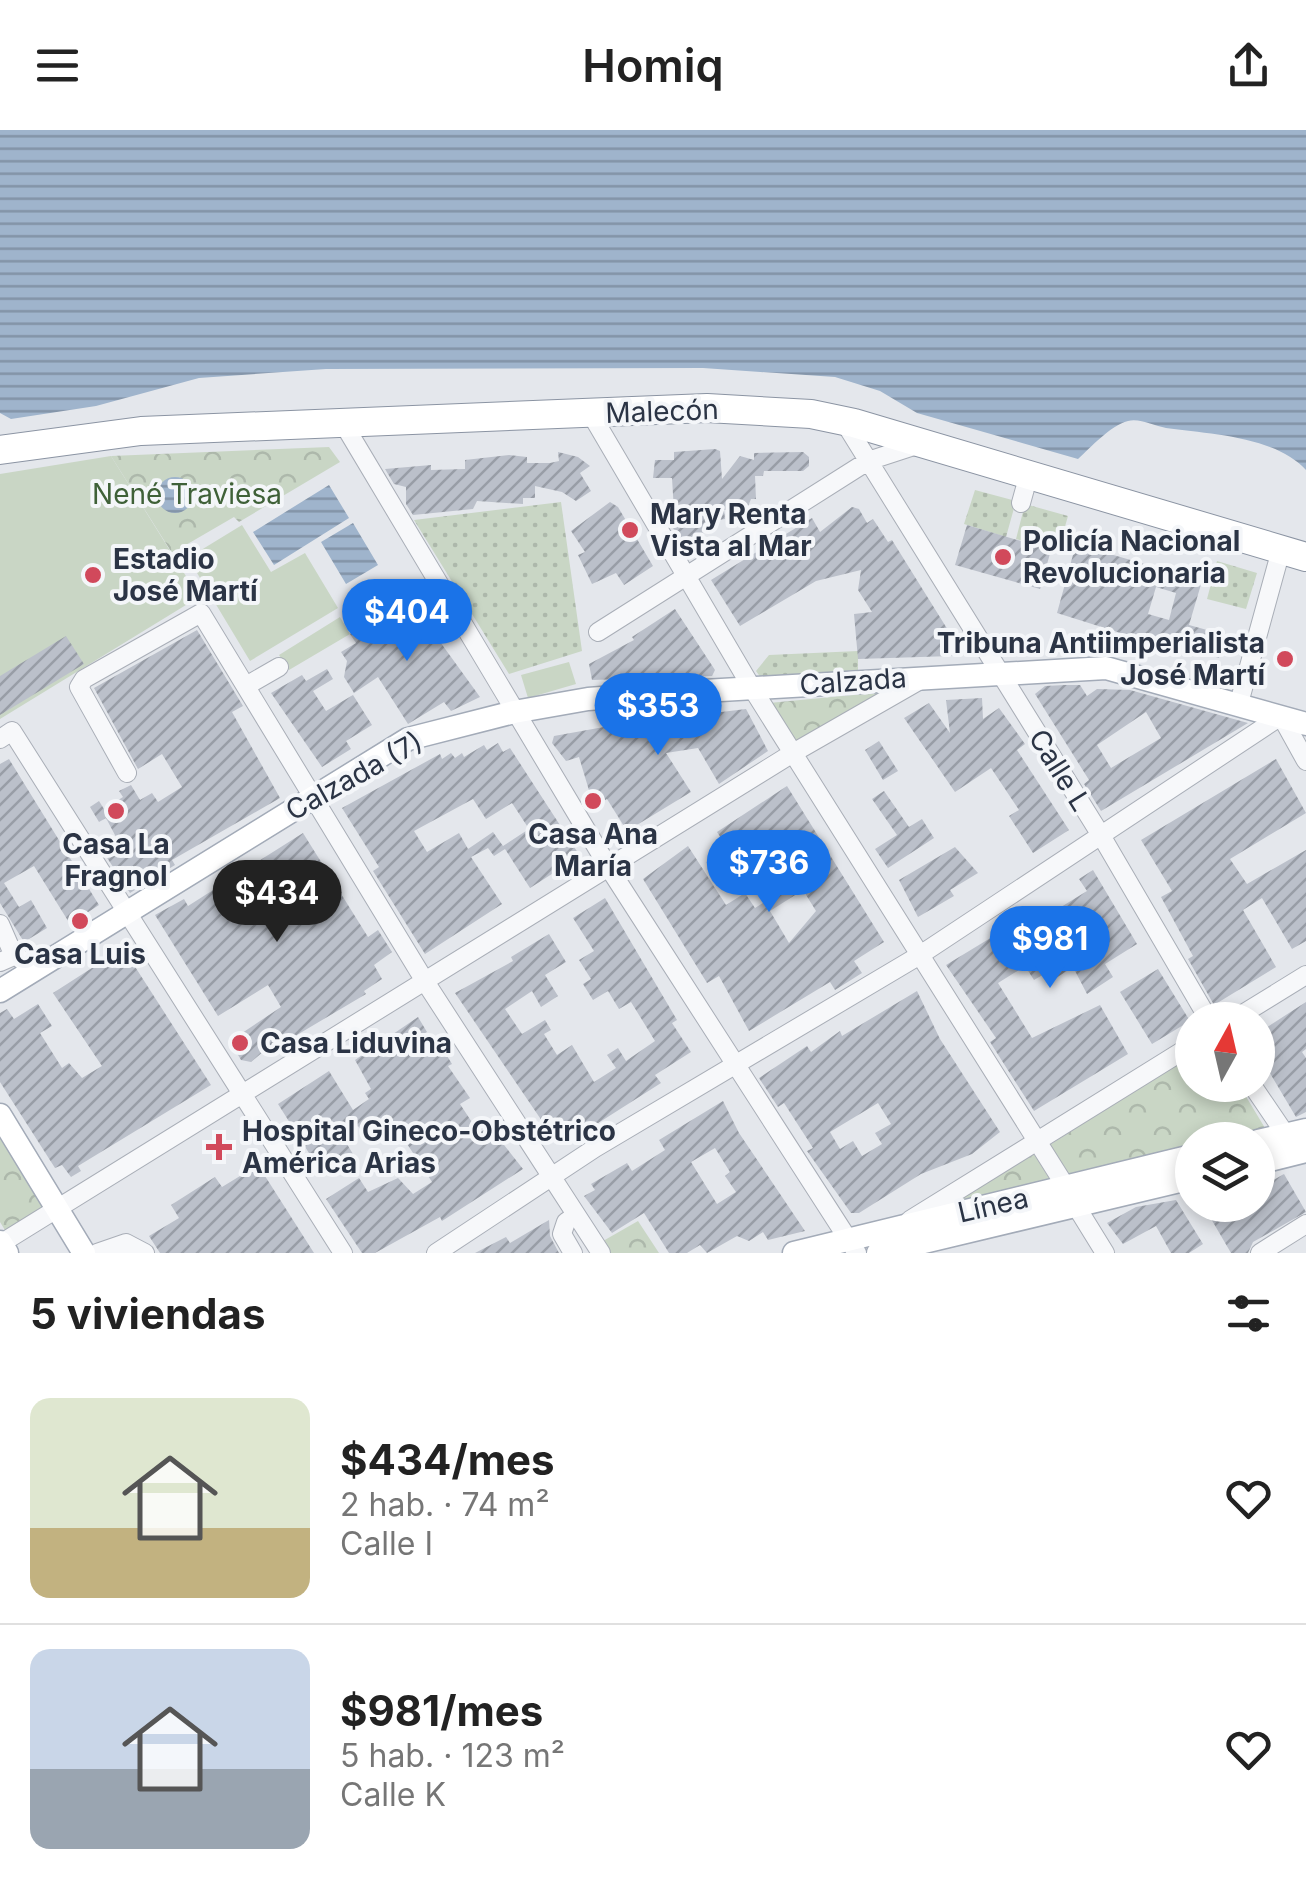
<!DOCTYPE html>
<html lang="es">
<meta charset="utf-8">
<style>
body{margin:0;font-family:Inter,sans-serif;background:#f2f2f2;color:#222;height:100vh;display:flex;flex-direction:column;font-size:38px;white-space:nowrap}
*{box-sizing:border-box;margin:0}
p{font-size:32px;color:#767676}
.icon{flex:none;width:55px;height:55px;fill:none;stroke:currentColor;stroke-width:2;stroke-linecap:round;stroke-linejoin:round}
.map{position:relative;height:1123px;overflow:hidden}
.drawer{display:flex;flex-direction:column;background:#fff;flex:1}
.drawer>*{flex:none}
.needle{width:65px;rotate:8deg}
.controls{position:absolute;left:1175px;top:872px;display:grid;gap:20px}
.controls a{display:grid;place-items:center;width:100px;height:100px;border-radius:50%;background:#fff;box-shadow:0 5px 15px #0003;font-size:50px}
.price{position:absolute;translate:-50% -85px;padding:0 22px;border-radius:35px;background:#1a73e8;color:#fff;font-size:32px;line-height:65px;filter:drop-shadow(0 2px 5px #0008)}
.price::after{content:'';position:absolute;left:50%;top:60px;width:30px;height:22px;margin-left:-15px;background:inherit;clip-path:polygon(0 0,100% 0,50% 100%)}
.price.active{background:#222;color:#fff}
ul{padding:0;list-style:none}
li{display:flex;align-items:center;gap:30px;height:250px;padding:0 30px}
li+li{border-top:2px solid #e0e0e0}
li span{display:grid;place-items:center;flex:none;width:280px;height:200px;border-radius:20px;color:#555}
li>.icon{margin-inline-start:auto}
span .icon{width:120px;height:120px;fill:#fffc;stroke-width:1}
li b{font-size:42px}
h2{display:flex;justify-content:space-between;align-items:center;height:120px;padding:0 30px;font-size:42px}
header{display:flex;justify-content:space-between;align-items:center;height:130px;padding:0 30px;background:#fff;font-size:45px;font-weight:600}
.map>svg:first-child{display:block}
</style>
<header><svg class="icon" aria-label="menu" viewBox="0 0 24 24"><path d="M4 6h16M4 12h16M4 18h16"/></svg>Homiq<svg class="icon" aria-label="share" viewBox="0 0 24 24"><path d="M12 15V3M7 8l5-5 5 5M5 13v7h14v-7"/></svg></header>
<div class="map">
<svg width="1306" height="1123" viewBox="0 0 1306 1123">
<defs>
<pattern id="grass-dots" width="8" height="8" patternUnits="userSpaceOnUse" patternTransform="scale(2.5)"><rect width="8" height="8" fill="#c9d6c5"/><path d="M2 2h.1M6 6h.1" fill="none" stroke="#adb8ab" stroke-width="1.8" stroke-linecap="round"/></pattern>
<pattern id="park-crowns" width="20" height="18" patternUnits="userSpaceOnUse" patternTransform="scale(2.5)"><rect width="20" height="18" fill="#c9d6c5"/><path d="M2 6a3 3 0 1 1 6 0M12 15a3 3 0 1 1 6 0" fill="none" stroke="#adb8ab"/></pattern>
<pattern id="water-rules" width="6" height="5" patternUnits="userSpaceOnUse" patternTransform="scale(2.5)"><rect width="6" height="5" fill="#9fb4cc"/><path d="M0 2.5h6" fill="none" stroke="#8293a7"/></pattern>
<pattern id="building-hatch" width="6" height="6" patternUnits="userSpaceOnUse" patternTransform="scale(2.5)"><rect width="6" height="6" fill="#bbc0ca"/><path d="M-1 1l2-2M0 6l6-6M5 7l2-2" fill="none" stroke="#989da6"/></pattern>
</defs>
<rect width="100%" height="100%" fill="#e4e7ec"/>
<path fill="url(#grass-dots)" d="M975,360L1016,371L1006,407L964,394Z
M561,372L582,521L509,544L414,390Z
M1025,374L1068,386L1058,421L1016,409Z
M1217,431L1257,443L1246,479L1207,469Z
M858,521V540L761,548L756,541L769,525Z"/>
<path fill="url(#park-crowns)" d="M329,317L340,332L239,392L234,387L172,423L111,326Z
M884,562L796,616L769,573Z
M1192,923V955H1239L1265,998L1214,1010H1192V1015L1066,1048L1045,1018Z
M0,1001L47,1080L8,1105L0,1092Z
M1032,1021L1051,1051L935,1082Z
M638,1091L659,1123H601L596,1115Z"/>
<path fill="#c9d6c5" d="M111,326L199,467L0,589V344Z
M242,395L271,442L305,423L338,478L250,531L188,428Z
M340,487L350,504L289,540L279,525Z
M569,532L576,554L528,568L521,545Z"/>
<path fill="url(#water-rules)" d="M0,0H1306V340C1275,306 1209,304 1166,298C1154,296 1140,288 1128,291C1110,296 1091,317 1078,329L917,283L880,261L835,247L703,238L326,239L199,248L96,276L11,289L0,283Z
M157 365a18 18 0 1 1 36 0a18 18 0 1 1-36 0Z
M329,355L349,388L274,435L253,402Z
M353,393L378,435L346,454L321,412Z"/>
<path fill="url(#building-hatch)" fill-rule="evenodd" d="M715,319L720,321L722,349L740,326L754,330V323L803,322L809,327V336L803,341H764L763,346H755L756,369H751L747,379L724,380L725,389L719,390L716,398L682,413L663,381H674L672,348H653L655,330H674V322Z
M558,322L578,327L590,336L580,343L591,361L576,371L562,362L535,356V368H523V374L477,371L473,379L413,385L406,374V357L394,354L385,339L431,335V340L465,339V330L509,325L527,327V333H550L559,331Z
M610,372L618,377L653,436L624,455L616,443L592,454L578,425L585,422L571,401Z
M852,377L859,379L867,393L873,389L888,412L892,410L961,521L952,526L858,529L854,484L872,482L858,460L861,440L816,451L740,496L711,450L812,388L820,402Z
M967,395L1051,420L1040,459L955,435Z
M1076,414L1202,451L1189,495L1225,505L1219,528L1183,517L1181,522L1057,483ZM1156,457L1176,463L1169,490L1148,484Z
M409,469L480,567L451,581L444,572L408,594L378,547L354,563L344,547L347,531L341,522L356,513L350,504Z
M675,479L715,540L712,546L592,550L589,534L634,510L632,507Z
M197,500L243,576L232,582L280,668L172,730L175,735L130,763L100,717L116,707L106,688L99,692L90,677L99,671L104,679L123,667L119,661L131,655L140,670L152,663L158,672L182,657L162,624L138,639L94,558Z
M66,506L84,534L0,585V546Z
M327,539L333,549L313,561L326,581L353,565L372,595L346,611L351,619L322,637L271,563L302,545L306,551Z
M1065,555H1080L1087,566L1097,559L1130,560L1248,593L1101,681L1084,654L1089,650L1035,564L1045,556ZM1146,582L1161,608L1111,638L1097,615Z
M982,568L983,589L999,578L1025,614L1017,620L1069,700L1033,723L1009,686L1019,680L991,638L955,662L904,588L929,573L950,603L946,570Z
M746,579L768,621L719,654L698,618L666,623L691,662L627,701L607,669L594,677L579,627L566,631L552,613L554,606L615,595Z
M879,611L898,641L883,650L865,620Z
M498,613L503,622L510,618L580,726L530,758L505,719L494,726L488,718L471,727L502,774L425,824L373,741L379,737L342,678L440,624L442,629L451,623L455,628L462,623L464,627L484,615L487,620ZM473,669L486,689L512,673L529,699L503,716L493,702L468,719L459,703L427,722L414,701Z
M9,629L99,775L70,794L34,736L4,753L19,777L31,770L47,798L24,812L0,773V634Z
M1276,629L1306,683L1230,729L1247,754L1306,720V811L1292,819L1262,768L1243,780L1276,837L1214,875L1188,829L1193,826L1161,767L1172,761L1141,710Z
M787,656L884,812L854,831L862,843L835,860L830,852L749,901L719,846L707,853L643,749L688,716L726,775L745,763L755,778L772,767L759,747L784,731L774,715L740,737L717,702ZM803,760L816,781L789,813L770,781Z
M884,661L909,697L922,689L934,708L888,738L875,719L897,705L872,669Z
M303,703L368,807L378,800L392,822L374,835L382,849L364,861L366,864L280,915L277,910L251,932L241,930L230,911L281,877L268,855L218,886L155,785L184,769L188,776Z
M955,717L978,743L950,760L954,766L918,787L899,750Z
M1093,740L1137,814L1105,834L1113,847L1087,864L1073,837L1056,848L1051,840L1034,850L1025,836L998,853L1032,908L1100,875L1128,924L1034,981L990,912L996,908L946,835L1043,776L1048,785L1087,761L1079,749Z
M605,768L677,890L672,893L691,922L655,945L661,953L581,1004L578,1000L557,1013L455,863L513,831L511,827L549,804L566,832L545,845L558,866L541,877L532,861L505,879L522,904L545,890L551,900L544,904L557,925L572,915L594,952L616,938L607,925L618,918L626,931L655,911L631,872L619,879L608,861L593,870L583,854L591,849L579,830L594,821L573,788Z
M123,818L211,955L78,1036L81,1041L71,1047L62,1035L55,1038L0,952V883L7,879L14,889L38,874L52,896L40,903L62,938L69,933L82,948L102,936L53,863Z
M1158,839L1190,891L1152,914L1120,862Z
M917,861L940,909L1000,1002L972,1024L921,1044L859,1083H851L807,1021L813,1018L784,973L778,977L759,948L807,916L811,922L840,901L842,906ZM878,973L891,994L875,1003L882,1014L862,1026L853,1011L840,1019L830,1002Z
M1306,872V919L1302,922L1306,928V982L1296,987L1258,923V903Z
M418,887L427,902L420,906L431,922L441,916L452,934L448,936L470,968L460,974L479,1003L489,996L523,1039L442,1091L440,1087L375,1123H362L326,1069L359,1048L368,1062L398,1048L413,1064L432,1052L396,997L368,1011L358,996L342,1006L353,1024L318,1046L310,1033L314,1031L278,974L329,941L353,980L369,969L365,963L371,959L355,930Z
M723,971L739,1003L805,1101L768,1110L763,1102L749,1111L737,1106L707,1123L700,1115L687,1123H669L644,1083L612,1103L584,1066L595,1060L591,1054L627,1033L632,1041L665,1020L659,1010ZM715,1018L730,1042L725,1046L736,1062L717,1074L691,1032Z
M258,1035L314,1123H160L149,1106L179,1088L171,1075L215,1047L222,1057Z
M1284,1044L1306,1082L1253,1112L1248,1123H1231L1203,1075H1258V1059Z
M1176,1070L1203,1114L1189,1123H1171L1156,1096L1123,1114L1107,1093L1136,1077Z
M549,1090L550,1106L559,1123H475L506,1107L510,1113Z"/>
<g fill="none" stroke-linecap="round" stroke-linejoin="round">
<g stroke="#a9aeb7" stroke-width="20">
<path id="minor" d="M591,284L752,558L1066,1057
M843,290L1102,707L1209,890
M343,293L609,738L857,1123
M1021,373L1029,344
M598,502L868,331L920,314
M246,556L279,537
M1239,573L1281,420
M0,609L12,601L343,1123
M127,643L79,557L84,549L201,483L426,853L601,1123
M0,794L14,826
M0,832L16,825L33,840
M1233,890L1306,845
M1252,955L1286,1005
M1076,1076L1105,1123
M910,1090L1192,915
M0,1114L793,623L922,549
M97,1123L126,1113L145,1123
M436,1123L595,1018L920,825L1281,586L1306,631
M573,1123L562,1104L566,1092L576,1085
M1260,1123L1306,1094"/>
</g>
<g stroke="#a3abb8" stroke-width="25">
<path id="major" d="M0,861L408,609L514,582L588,569L669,563L1106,538L1306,594
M0,985L84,1123
M1258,1011L1306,1000
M1258,1033L1306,1021
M0,1112L7,1123
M794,1123L1192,1026
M878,1123L1192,1048"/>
</g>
<g stroke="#8b94a3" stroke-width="30">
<path id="highway" d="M0,320L141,301L707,278L811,284L854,293L1306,427"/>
</g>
<use href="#minor" stroke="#f7f8fa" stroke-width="18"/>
<use href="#major" stroke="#fff" stroke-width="22"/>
<use href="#highway" stroke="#fff" stroke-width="28"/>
</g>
<g fill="#d1495b" stroke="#f4f6f9" stroke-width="4">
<circle cx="630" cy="400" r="10"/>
<circle cx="1003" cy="427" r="10"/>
<circle cx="93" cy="445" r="10"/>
<circle cx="1285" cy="529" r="10"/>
<circle cx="593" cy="671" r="10"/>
<circle cx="116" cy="681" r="10"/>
<circle cx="80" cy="791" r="10"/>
<circle cx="240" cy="913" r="10"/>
<path d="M214 1002h10v10h10v10h-10v10h-10v-10h-10v-10h10z"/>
</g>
<g text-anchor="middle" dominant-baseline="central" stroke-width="8" stroke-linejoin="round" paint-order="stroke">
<g font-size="28" fill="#2b3445" stroke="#f4f6f9">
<text transform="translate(662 281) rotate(-2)">Malecón</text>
<text transform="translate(853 551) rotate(-4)">Calzada</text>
<text transform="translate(1060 640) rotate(58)">Calle L</text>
<text transform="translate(354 646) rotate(-29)">Calzada (7)</text>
<text transform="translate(993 1075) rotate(-13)">Línea</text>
</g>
<g font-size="28" fill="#3f6138" stroke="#f4f6f9">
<text x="187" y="364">Nené Traviesa</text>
</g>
<g font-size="28" font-weight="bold" fill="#2b3445" stroke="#f4f6f9" text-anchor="start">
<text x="650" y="384">Mary Renta<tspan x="650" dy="32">Vista al Mar</tspan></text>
<text x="1023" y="411">Policía Nacional<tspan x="1023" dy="32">Revolucionaria</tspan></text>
<text x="113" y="429">Estadio<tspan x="113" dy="32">José Martí</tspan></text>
<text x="1265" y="513" text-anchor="end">Tribuna Antiimperialista<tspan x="1265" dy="32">José Martí</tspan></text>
<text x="593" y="704" text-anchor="middle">Casa Ana<tspan x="593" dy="32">María</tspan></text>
<text x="116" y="714" text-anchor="middle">Casa La<tspan x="116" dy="32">Fragnol</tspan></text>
<text x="80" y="824" text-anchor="middle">Casa Luis</text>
<text x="260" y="913">Casa Liduvina</text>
<text x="242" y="1001">Hospital Gineco-Obstétrico<tspan x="242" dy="32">América Arias</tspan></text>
</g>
</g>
</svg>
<div class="controls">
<a><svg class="needle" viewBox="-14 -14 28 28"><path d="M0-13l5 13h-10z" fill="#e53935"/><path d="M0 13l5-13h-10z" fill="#767676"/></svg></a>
<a><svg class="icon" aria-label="layers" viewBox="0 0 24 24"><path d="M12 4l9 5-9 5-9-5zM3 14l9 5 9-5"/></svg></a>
</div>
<b class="price" style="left:407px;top:534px">$404</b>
<b class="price" style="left:658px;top:628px">$353</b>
<b class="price" style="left:769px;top:785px">$736</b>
<b class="price active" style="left:277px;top:815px">$434</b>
<b class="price" style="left:1050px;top:861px">$981</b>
</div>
<section class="drawer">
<h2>5 viviendas<svg class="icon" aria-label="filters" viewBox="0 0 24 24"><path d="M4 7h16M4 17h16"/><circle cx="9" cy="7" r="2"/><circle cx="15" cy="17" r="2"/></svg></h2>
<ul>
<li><span style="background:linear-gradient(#dfe7d0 65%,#c2b280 0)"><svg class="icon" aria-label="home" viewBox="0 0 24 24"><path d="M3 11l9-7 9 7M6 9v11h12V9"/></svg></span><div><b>$434/mes</b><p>2 hab. · 74 m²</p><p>Calle I</p></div><svg class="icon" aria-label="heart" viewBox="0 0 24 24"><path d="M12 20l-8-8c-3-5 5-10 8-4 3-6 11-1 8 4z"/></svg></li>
<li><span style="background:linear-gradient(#c9d6e8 60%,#9aa5b1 0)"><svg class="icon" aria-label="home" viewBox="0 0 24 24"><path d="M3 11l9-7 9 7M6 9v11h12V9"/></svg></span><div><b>$981/mes</b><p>5 hab. · 123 m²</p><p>Calle K</p></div><svg class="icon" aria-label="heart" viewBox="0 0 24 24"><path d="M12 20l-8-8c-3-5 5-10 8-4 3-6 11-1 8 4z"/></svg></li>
</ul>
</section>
